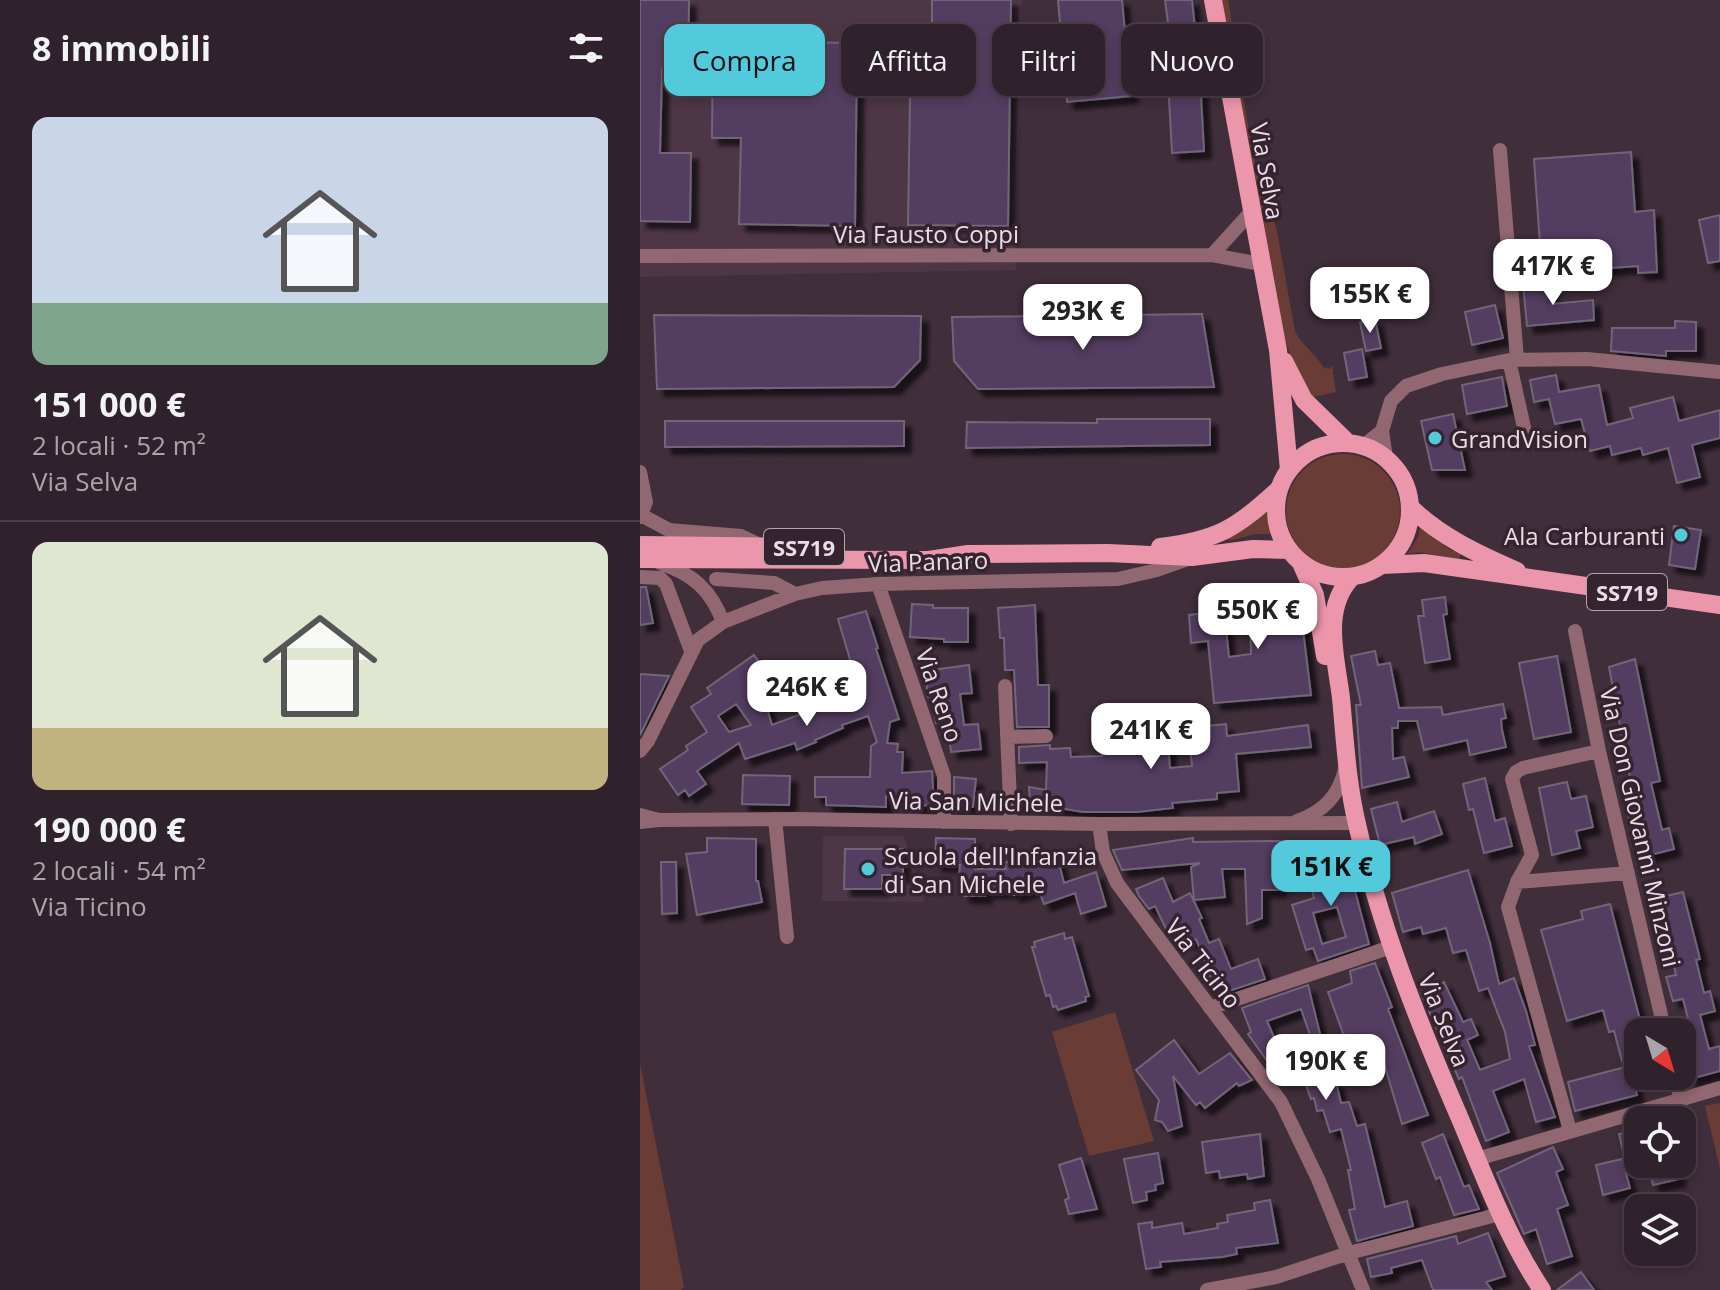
<!DOCTYPE html>
<html lang="it">
<meta charset="utf-8">
<style>
body{margin:0;font-family:"Open Sans",sans-serif;background:#3c2f38;color:#f1f3f6;height:100vh;display:flex;flex-direction:column;font-size:30px;white-space:nowrap}
*{box-sizing:border-box;margin:0}
p{font-size:26px;color:#a8a4a9}
.icon{flex:none;width:44px;height:44px;fill:none;stroke:currentColor;stroke-width:2;stroke-linecap:round;stroke-linejoin:round}
.map{position:relative;flex:1;overflow:hidden}
.sheet{display:flex;flex-direction:column;background:#30222c;width:640px}
.sheet>*{flex:none}
.guide{position:absolute;left:24px;top:24px;width:760px;height:72px;display:flex;gap:16px}
.needle{width:52px;rotate:142deg}
.controls{position:absolute;left:984px;top:1018px;display:grid;gap:16px}
.controls a{display:grid;place-items:center;width:72px;height:72px;border-radius:16px;background:#30222c;box-shadow:0 4px 12px #0003,0 0 0 2px #4b3f48;font-size:40px}
.price{position:absolute;translate:-50% -68px;padding:0 18px;border-radius:16px;background:#fff;color:#222;font-size:26px;line-height:52px;filter:drop-shadow(0 2px 4px #0008)}
.price::after{content:'';position:absolute;left:50%;top:48px;width:24px;height:18px;margin-left:-12px;background:inherit;clip-path:polygon(0 0,100% 0,50% 100%)}
.price.active{background:#53cadc;color:#111}
ul{padding:0;list-style:none}
li{display:grid;align-content:center;gap:16px;height:424px;padding:0 32px}
li+li{border-top:2px solid #4b3f48}
li span{display:grid;place-items:center;height:248px;border-radius:16px;color:#555}
li>.icon{margin-inline-start:auto}
span .icon{width:144px;height:144px;fill:#fffc;stroke-width:1}
li b{font-size:34px}
h2{display:flex;justify-content:space-between;align-items:center;height:96px;padding:0 32px;font-size:34px}
.chip{padding:0 28px;border-radius:16px;background:#30222c;box-shadow:0 4px 12px #0003,0 0 0 2px #4b3f48;font-size:28px;line-height:72px}
.chip.active{background:#53cadc;color:#111}
main{display:flex;flex:1;min-height:0}
.map>svg:first-child{display:block}
</style>
<main>
<section class="sheet">
<h2>8 immobili<svg class="icon" aria-label="filters" viewBox="0 0 24 24"><path d="M4 7h16M4 17h16"/><circle cx="9" cy="7" r="2"/><circle cx="15" cy="17" r="2"/></svg></h2>
<ul>
<li><span style="background:linear-gradient(#c9d6e8 75%,#7fa58c 0)"><svg class="icon" aria-label="home" viewBox="0 0 24 24"><path d="M3 11l9-7 9 7M6 9v11h12V9"/></svg></span><div><b>151 000 €</b><p>2 locali · 52 m²</p><p>Via Selva</p></div></li>
<li><span style="background:linear-gradient(#dfe7d0 75%,#c2b280 0)"><svg class="icon" aria-label="home" viewBox="0 0 24 24"><path d="M3 11l9-7 9 7M6 9v11h12V9"/></svg></span><div><b>190 000 €</b><p>2 locali · 54 m²</p><p>Via Ticino</p></div></li>
</ul>
</section>
<div class="map">
<svg width="1080" height="1290" viewBox="0 0 1080 1290">
<defs>
<filter id="shadow"><feDropShadow dx="7" dy="7" stdDeviation="2" flood-color="#0009"/></filter>
</defs>
<rect width="100%" height="100%" fill="#402e3b"/>
<path fill="#4d3646" d="M0,0H382L376,270L0,277Z
M183,836H264L285,902L182,901Z"/>
<path fill="#693c35" d="M579,0H588C599,68 608,137 625,205C627,214 635,219 637,231L655,331C662,346 675,352 683,367L690,369L692,365L696,392L673,397L654,366L645,339Z
M646 511a57 57 0 1 1 114 0a57 57 0 1 1-114 0Z
M623,512L627,513L631,534H615L589,541L587,536Z
M780,527L809,549L821,554L819,560L779,552L767,554L778,537Z
M475,1012L514,1141L449,1156L412,1032Z
M0,1063L44,1287L41,1290H0Z
M1080,1103V1169L1065,1106Z"/>
<path fill="#533c61" stroke="#716578" stroke-width="2" fill-rule="evenodd" filter="url(#shadow)" d="M0,0H49L48,70H22L20,153H51L50,222L0,221Z
M292,0H371L368,226L268,225L271,33H292Z
M418,0H482L491,96L427,102Z
M525,0H552L555,28L529,31Z
M73,41L217,43L215,226L99,224L101,138H72Z
M560,78L564,151L532,153L528,80Z
M991,152L995,212L1014,210L1017,272L998,273V266L902,273L894,159Z
M1080,215V261L1068,263L1059,220Z
M910,280L912,304L953,300L954,320L887,326L883,283Z
M855,305L863,338L832,345L825,312Z
M562,314L574,387L338,389L314,361L312,317Z
M14,315L281,316L280,360L254,387L17,389Z
M735,319L741,348L726,351L720,322Z
M1035,321L1056,322V351H1026V356L971,351L972,328H1035Z
M722,349L727,377L709,380L704,353Z
M916,375L919,392L959,385L967,425L993,418L990,408L1033,397L1039,421L1080,410V438L1052,445L1060,477L1037,483L1028,448L1003,455L1001,448L972,455L970,446L950,451L941,419L915,424L909,399L894,402L890,380Z
M862,377L867,406L827,414L822,385Z
M813,414L825,470H792L781,421Z
M457,419H570V445L326,448L327,422L457,423Z
M25,421H264V446L25,447Z
M1034,526L1061,530L1055,569L1029,565Z
M0,587H6L13,623L0,625Z
M658,589L671,695L574,703L568,641L551,643L549,615L584,611L589,657L611,654L610,619H604L603,604L630,601V592Z
M805,597L807,614L803,615L810,659L785,663L778,616H784L782,600Z
M272,604L293,605V608H328V642H304V639L270,637Z
M395,605L398,685H409V727H377L374,670H365L364,638H360L358,608Z
M226,611L238,648L236,649L259,719L250,722L247,743L258,744L257,752H263L262,773L292,771L294,805L274,806L273,797L246,796V807L186,805V797H175V777H230L231,746L237,742L228,716L202,725L203,728L175,740L176,742L157,750L155,743L105,759L99,743L57,771L66,784L49,796L45,790L38,795L20,769L48,750L46,746L67,732L51,707L71,694L67,688L114,655L129,677L117,685L127,700L125,701L132,725L164,713L174,708L173,705L188,699L187,696L203,691L202,688L217,683L198,619ZM96,704L111,725L89,732L78,716Z
M735,651L738,665L750,663L759,708L801,707L803,715L863,704L866,718L861,719L862,730L866,747L830,755L827,740L784,750L777,721H758V728H752L753,759L764,757L769,777L722,788L716,705H721L711,656Z
M917,656L931,732L894,739L879,663Z
M995,659L1020,781L1011,783L1022,830L1029,828L1034,849L998,858L986,806L995,804L969,667Z
M329,665L332,693L320,694L324,725L338,724L341,749L311,752L307,722L296,723L292,697H288L285,671Z
M0,674L29,676L0,735Z
M586,724L587,736L668,725L671,747L596,754L599,791L577,793V799L532,803L533,808L497,812H443L390,803L389,787L406,790L407,762L379,763V747L410,745V749L430,748L431,757L462,756V743L475,742V737L489,735L491,747L528,744L530,768L552,766L548,728Z
M103,775L150,776L149,805L102,804Z
M314,777L336,779L333,807L314,806Z
M845,778L855,821L865,818L872,846L844,853L833,809L829,810L823,784Z
M927,782L931,799L946,796L953,827L936,831L940,848L912,855L899,788Z
M757,802L762,822L794,811L802,834L775,844L774,837L740,845L731,809Z
M67,838L116,839V881H118L122,902L57,915L46,854L67,852Z
M296,838L335,839V869H366L364,863L406,851L411,857L417,855L424,883L456,872L466,906L441,914L435,893L404,904L398,888L374,895L373,891H344L345,896H324L319,877L320,865L295,864Z
M553,838V842L640,841L639,890H622V918L607,924L605,869H582L585,897L554,900L551,867L560,863L482,870L473,850Z
M205,849H263V875H242V889H204Z
M711,851L716,870L710,872L729,944L678,961L673,948L666,950L652,905L674,898L664,861ZM697,907L706,937L682,944L673,913Z
M21,862H36L37,913L22,914Z
M828,870L850,943L859,984L874,978L886,1011L895,1045L889,1046L915,1117L896,1122L884,1079L853,1091L869,1132L846,1141L822,1077L819,1079L781,993L804,982L823,1022L831,1019L838,1035L827,1040L840,1070L870,1059L865,1032L848,988L839,991L826,950L813,953L806,928L783,934L781,927L763,932L752,893Z
M523,878L533,902L550,893L562,918L559,919L569,943L579,939L591,969L618,959L625,979L577,995L572,991L564,978L570,976L556,939L548,943L541,927L528,933L515,906L509,909L499,896L496,889Z
M1043,892L1060,959L1056,960L1064,993L1070,991L1075,1011L1060,1015L1069,1049L1080,1046V1071L1050,1079L1042,1048V1036L1052,1034L1043,999L1033,1001L1026,977L1036,975L1018,898Z
M970,904L1001,1024L998,1025V1057L982,1061L974,1031L969,1032L963,1010L927,1021L901,930L943,919L941,911Z
M424,933L425,939L432,937L449,996L445,997L446,1001L418,1010L416,1006L413,1007L410,995L406,996L392,947H395L394,942Z
M735,963L752,1007L748,1009L788,1115L762,1124L743,1060L716,1069L688,992L712,983L710,971Z
M668,985L692,1083L696,1082L701,1103L709,1102L717,1126L725,1124L745,1207L767,1201L773,1226L717,1241L709,1210L715,1209L708,1170H711L701,1129L690,1132L683,1110L677,1111L674,1098L671,1099L667,1088L663,1065H659L656,1054L630,1065L608,1034L611,1032L602,1008ZM661,1009L670,1035L636,1042L627,1021Z
M534,1040L559,1074L590,1053L612,1080L599,1086L597,1083L565,1108L560,1102L556,1105L533,1076L542,1126L528,1131L522,1122L515,1120L519,1100L496,1070Z
M989,1066L997,1095L935,1111L928,1082Z
M998,1130V1161L986,1164L979,1134Z
M620,1134L624,1176L608,1179L607,1174L580,1178L579,1171L566,1173L562,1142Z
M803,1134L824,1187L829,1185L839,1209L814,1215L800,1177L796,1179L782,1143Z
M913,1147L923,1169L916,1172L928,1205L917,1209L932,1256L907,1264L896,1229L884,1234L857,1173Z
M518,1153L523,1183L515,1185L516,1190L506,1192L507,1200L493,1203L484,1159Z
M441,1158L457,1209L429,1214L425,1200L429,1198L419,1165Z
M982,1159L990,1188L963,1195L956,1165Z
M1008,1164H1035L1039,1179L1013,1185Z
M630,1200L638,1243L596,1248L597,1254L582,1257L520,1262L521,1267L506,1269L498,1224L512,1222V1228L542,1223L544,1234L578,1228L577,1224L588,1222L587,1215L615,1210L614,1203Z
M848,1233L865,1276L846,1282L852,1290H793L782,1260L751,1268L752,1273L731,1277L727,1259L816,1236L818,1244Z
M941,1272L954,1290H917Z"/>
<g fill="none" stroke-linecap="round" stroke-linejoin="round">
<path stroke="#916771" stroke-width="14" d="M860,150L877,359
M572,255L611,212
M0,256L572,255L621,264
M869,360L885,432
M742,431L746,458
M723,446L742,431L751,401L766,386L802,374L869,360L947,359L1080,372
M0,472L6,502L0,517
M1,515L29,530L101,536L122,546
M20,563C53,574 71,590 83,622
M0,577L20,578L26,584L51,651
M76,579L134,583L155,594
M238,584L304,776V822
M935,631L959,751L1025,1032
M365,686L371,824
M368,737L406,736
M0,751L8,741L58,640L83,622L155,594L182,588L238,584L478,579L517,570L548,559
M0,815L19,820L0,822
M135,819L147,937
M19,820L157,819L459,824L717,823
M657,821C683,812 699,796 705,769
M459,824L463,852L477,883L641,1102L678,1179L723,1290
M877,882L988,873
M570,1008L751,947
M1035,1076L1041,1100
M930,1131L868,907L877,882L892,855L872,779L876,772L883,768L959,751
M837,1159L1080,1088
M567,1290L636,1277L709,1253L860,1214"/>
<path stroke="#ec96ab" stroke-width="18" d="M573,0L638,350L649,470
M644,361L664,400L708,443
M636 510a67 67 0 1 1 134 0a67 67 0 1 1-134 0Z
M770,507C801,537 838,554 877,571
M0,545L162,547
M520,547C579,540 596,528 639,489
M0,559L289,560L328,554L468,553L552,557L613,549L649,550
M661,563L675,595L685,656
M742,565L784,563L1080,605
M712,577C681,609 696,657 701,698C705,740 707,782 717,824C740,927 779,1024 821,1121C845,1178 867,1237 902,1290"/>
</g>
<g fill="#53cadc" stroke="#352430" stroke-width="3">
<circle cx="795" cy="438" r="8"/>
<circle cx="1041" cy="535" r="8"/>
<circle cx="228" cy="869" r="8"/>
</g>
<g text-anchor="middle" dominant-baseline="central" stroke-width="7" stroke-linejoin="round" paint-order="stroke">
<g fill="#352430" stroke="#b4a6af" stroke-width="2">
<rect x="124" y="529" width="80" height="36" rx="6"/>
<rect x="947" y="574" width="80" height="36" rx="6"/>
</g>
<g font-size="22" font-weight="bold" fill="#eadee6">
<text x="164" y="547">SS719</text>
<text x="987" y="592">SS719</text>
</g>
<g font-size="24" fill="#eadee6" stroke="#352430">
<text transform="translate(628 171) rotate(80)">Via Selva</text>
<text x="286" y="233">Via Fausto Coppi</text>
<text transform="translate(288 561) rotate(-2)">Via Panaro</text>
<text transform="translate(300 695) rotate(71)">Via Reno</text>
<text transform="translate(336 801) rotate(1)">Via San Michele</text>
<text transform="translate(1001 827) rotate(77)">Via Don Giovanni Minzoni</text>
<text transform="translate(564 963) rotate(52)">Via Ticino</text>
<text transform="translate(805 1020) rotate(68)">Via Selva</text>
</g>
<g font-size="24" fill="#eadee6" stroke="#352430" text-anchor="start">
<text x="811" y="438">GrandVision</text>
<text x="1025" y="535" text-anchor="end">Ala Carburanti</text>
<text x="244" y="855">Scuola dell'Infanzia<tspan x="244" dy="28">di San Michele</tspan></text>
</g>
</g>
</svg>
<div class="controls">
<a><svg class="needle" viewBox="-14 -14 28 28"><path d="M0-13l5 13h-10z" fill="#e53935"/><path d="M0 13l5-13h-10z" fill="#a8a4a9"/></svg></a>
<a><svg class="icon" aria-label="locate" viewBox="0 0 24 24"><circle cx="12" cy="12" r="6"/><path d="M12 2v4M12 18v4M2 12h4M18 12h4"/></svg></a>
<a><svg class="icon" aria-label="layers" viewBox="0 0 24 24"><path d="M12 4l9 5-9 5-9-5zM3 14l9 5 9-5"/></svg></a>
</div>
<b class="price" style="left:913px;top:307px">417K €</b>
<b class="price" style="left:730px;top:335px">155K €</b>
<b class="price" style="left:443px;top:352px">293K €</b>
<b class="price" style="left:618px;top:651px">550K €</b>
<b class="price" style="left:167px;top:728px">246K €</b>
<b class="price" style="left:511px;top:771px">241K €</b>
<b class="price active" style="left:691px;top:908px">151K €</b>
<b class="price" style="left:686px;top:1102px">190K €</b>
<div class="guide">
<a class="chip active">Compra</a>
<a class="chip">Affitta</a>
<a class="chip">Filtri</a>
<a class="chip">Nuovo</a>
</div>
</div>
</main>
